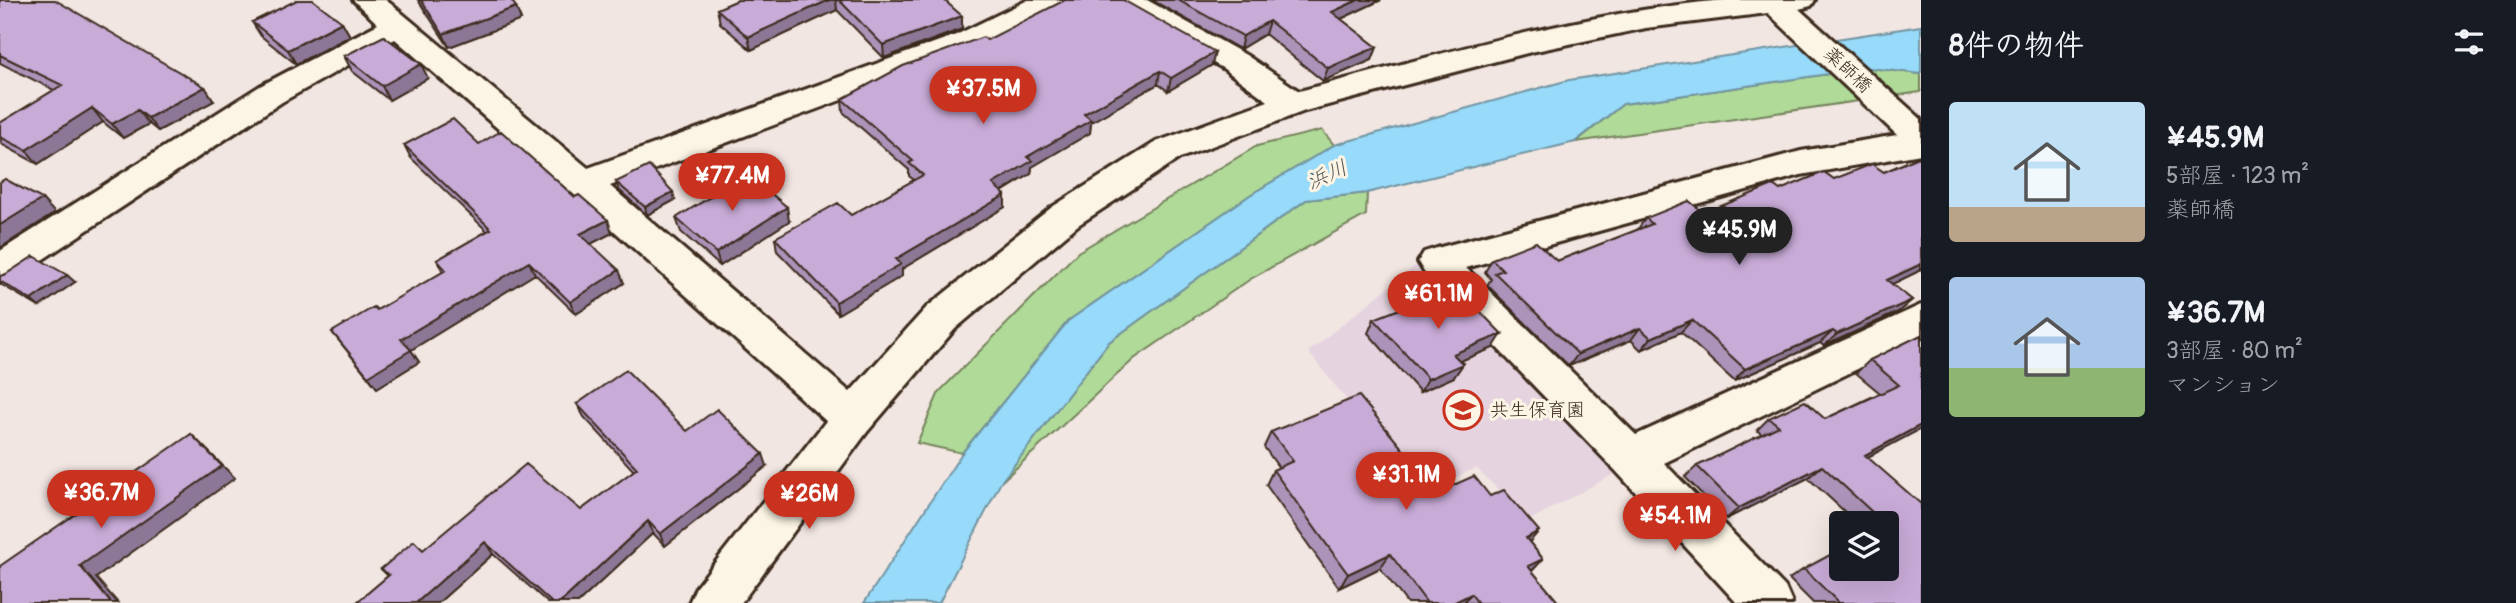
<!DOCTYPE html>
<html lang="ja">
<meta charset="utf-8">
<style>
body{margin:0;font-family:Pangolin,"Klee One",sans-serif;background:#242831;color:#f1f3f6;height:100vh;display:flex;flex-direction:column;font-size:26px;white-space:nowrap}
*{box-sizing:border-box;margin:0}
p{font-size:23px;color:#9ea1a6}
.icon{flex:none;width:38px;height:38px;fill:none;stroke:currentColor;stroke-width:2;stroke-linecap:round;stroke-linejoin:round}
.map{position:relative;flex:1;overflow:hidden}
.side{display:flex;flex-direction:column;background:#171b24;width:595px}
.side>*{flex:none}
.controls{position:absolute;left:1829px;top:511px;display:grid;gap:14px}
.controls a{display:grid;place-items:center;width:70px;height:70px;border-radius:7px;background:#171b24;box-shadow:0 7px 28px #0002;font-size:35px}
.price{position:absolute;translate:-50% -60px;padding:0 16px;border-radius:24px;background:#c8321e;color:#fff;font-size:23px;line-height:46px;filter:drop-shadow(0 2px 4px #0008)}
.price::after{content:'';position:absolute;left:50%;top:42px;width:21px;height:16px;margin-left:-10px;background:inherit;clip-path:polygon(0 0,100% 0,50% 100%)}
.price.on{background:#222;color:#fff}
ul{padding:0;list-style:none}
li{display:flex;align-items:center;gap:21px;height:175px;padding:0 28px}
li span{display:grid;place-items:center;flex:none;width:196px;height:140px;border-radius:7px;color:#555}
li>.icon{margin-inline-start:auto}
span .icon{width:84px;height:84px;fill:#fffc;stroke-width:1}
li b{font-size:30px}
h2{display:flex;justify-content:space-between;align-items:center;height:84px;padding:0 28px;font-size:30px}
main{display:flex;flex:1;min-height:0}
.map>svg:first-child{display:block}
</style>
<main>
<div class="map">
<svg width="1921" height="603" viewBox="0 0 1921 603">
<rect width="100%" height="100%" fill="#f2e6e2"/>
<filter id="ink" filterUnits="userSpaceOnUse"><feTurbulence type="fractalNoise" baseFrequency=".0143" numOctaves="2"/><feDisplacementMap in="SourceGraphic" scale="14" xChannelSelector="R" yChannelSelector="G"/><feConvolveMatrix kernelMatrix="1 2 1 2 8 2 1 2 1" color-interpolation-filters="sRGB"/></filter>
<g filter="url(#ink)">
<path fill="#e5d4df" d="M1426,257L1625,468L1530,520L1476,468L1422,493L1308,352Z"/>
<path fill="#afda98" stroke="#75825b" stroke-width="2" d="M1870,68L1921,74V92L1576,142L1623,104Z
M1322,130L1334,145L1250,195L1068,321L962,453L917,443L939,392L1078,252L1257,146Z
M1367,193L1366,215L1252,278L1134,359L1001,482L1109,342L1306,200Z"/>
<path fill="#97daf9" stroke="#7294a1" stroke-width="2" d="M1921,26V74L1870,68L1623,104L1575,142L1367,193L1306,200L1109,342L1001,482L939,603H864L962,453L1068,321L1250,195L1334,145L1569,80Z"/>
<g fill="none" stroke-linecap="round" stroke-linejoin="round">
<g stroke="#3b2a1e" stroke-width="6">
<path id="street" d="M353,0H386L588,168L956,35L1028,0H1067L1063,6L978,49L610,186L850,392L927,307L1052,207L1156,142L1268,101L1224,69L1114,6L1110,0H1147L1246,55L1299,91C1439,55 1580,12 1725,0C1754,0 1785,0 1815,0L1811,6L1799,9L1921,119V154L1801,175L1466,268L1636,435L1921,305V338L1664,463L1785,587L1792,603H1737L1616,471L1424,272L1418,262L1424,252L1437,248L1801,151L1897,135L1768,13L1646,28L1531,52L1305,111L1180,158L1078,225L955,329L867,432L741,603H689L696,587L826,421L571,192L395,39L282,102L13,279L0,283V251L260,86L378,24Z"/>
</g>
<use href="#street" fill="#fcf5e5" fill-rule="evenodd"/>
</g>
<path fill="#ac93b9" stroke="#3b2a1e" stroke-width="2" d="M0,0L205,87L214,101L158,131L149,124L123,138L103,122L38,164L1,144L0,123L54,90L0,63Z
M418,0H511L521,20L449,47Z
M738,0H944L962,29L884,58L837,10L751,50L720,23L717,9Z
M1152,0H1381L1341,19L1377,47L1372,60L1323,81L1265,34L1240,49Z
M252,22H342L350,36L296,64L261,36Z
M987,40L1212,65L1168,91L1158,84L1091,122L1090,133L1032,167L1031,174L1002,192L1005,207L902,269V276L838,314L777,251L775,238L851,215L914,180L909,176V170L843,112L842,99Z
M344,56L428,78L389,100L352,71Z
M479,144L612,233L590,244L624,283L576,314L535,274L411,350L419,362L377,388L332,332L377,310L443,272L437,260L487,231L411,158L404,145Z
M1921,156V270L1892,284L1912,300L1898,312L1824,346L1820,343L1734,381L1681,332L1641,350L1631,340L1569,366L1487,285L1491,279L1485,272L1492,259L1557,261L1637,230L1646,218L1704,213L1780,190L1834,179L1884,172Z
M616,182L675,200L647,215L619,190Z
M676,218L789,221L720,266L681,232Z
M0,276L75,282L39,307L2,285L0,283Z
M1374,319L1493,348L1460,361L1463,364L1454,377L1420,392L1368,333Z
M1921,335L1868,457L1921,603H1813L1789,579L1804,569H1886V523H1857L1808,478L1726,519L1685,477L1697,466L1762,435L1757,430L1769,418L1825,419L1880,393L1856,373L1870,360Z
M577,404L687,431L767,466L665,546L653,533L578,603H548L493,554L438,603H356L388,576L381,569L423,550L581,510L634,471L584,417Z
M1271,432L1438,492L1529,542L1543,559L1532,571L1559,603H1407L1380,568L1339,588L1266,485L1273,470L1279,468L1264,447Z"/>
<path fill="#8c7896" stroke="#3b2a1e" stroke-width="2" d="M829,0H836L837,10L751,50L748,37Z
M1358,0H1381L1328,25L1332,12Z
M516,7L521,20L449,47L443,34Z
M962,16V29L884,58L883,45Z
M1269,21L1265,34L1240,49L1243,36Z
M342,22L350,36L296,64L288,50Z
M1377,47L1372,60L1323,81L1328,68Z
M1215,52L1212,65L1168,91L1171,78Z
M421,64L428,78L389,100L382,86Z
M1160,71L1158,84L1091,122L1090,133L1032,167L1031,174L992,197L993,184L1084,114Z
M205,87L214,101L158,131L148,118Z
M92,108L103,122L38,164L26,150Z
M138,110L149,124L123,138L112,124Z
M673,192L675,200L647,215L645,207Z
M1005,195V207L902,269V276L838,314L836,302L896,259Z
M42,199L55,213L0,248V225Z
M787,207L789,221L720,266L716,253Z
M608,220L612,233L585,247L580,234Z
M529,262L535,274L411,350L419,362L377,388L368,376L401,339Z
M1921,264V270L1874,293L1887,280Z
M619,270L624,283L576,314L570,302Z
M67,275L75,282L39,307L31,300Z
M1912,300L1898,312L1824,346L1837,334Z
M1692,320L1681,332L1641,350L1651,338Z
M1640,328L1631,340L1569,366L1578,354Z
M1833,331L1820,343L1734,381L1745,369Z
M1502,334L1493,348L1445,367L1453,354Z
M1463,364L1454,377L1420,392L1428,379Z
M1921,425V429L1851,466L1865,455Z
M191,434L235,478L96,578L118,603H111L80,566Z
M763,454L767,466L665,546L660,534Z
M1822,466L1808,478L1726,519L1739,508Z
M648,521L653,533L578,603H560Z
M1539,531L1526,546V538Z
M485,542L493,554L438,603H416Z
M1390,554L1380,568L1339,588L1348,574Z
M1543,559L1530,573L1528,566Z
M1471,594L1463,603H1453Z"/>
<path fill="#c8abd7" stroke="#3b2a1e" stroke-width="2" d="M0,0H55L205,87L148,118L138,110L112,124L92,108L26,150L0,137V123L62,85L0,55Z
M297,0H313L342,22L288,50L252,22Z
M421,0H511L516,7L443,34Z
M738,0H829L748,37L717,9Z
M839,0H944L962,16L883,45Z
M1065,0H1123L1215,52L1171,78L1160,71L1084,114L1091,120L1027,157L1032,161L993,184L1005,195L896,259L901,264L836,302L775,238L838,203L851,215L923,175L909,163L913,161L842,99L903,66L983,37L987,40Z
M1178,0H1358L1332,12L1377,47L1328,68L1269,21L1243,36Z
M384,36L421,64L382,86L344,56Z
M453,119L479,144L501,131L575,197L579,195L608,220L580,234L619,270L570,302L529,262L401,339L411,350L368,376L332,332L374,307L377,310L446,270L437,260L491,229L404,145Z
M1921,156V264L1887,280L1912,300L1837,334L1833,331L1745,369L1692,320L1651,338L1640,328L1578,354L1495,273L1503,270L1492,259L1536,242L1557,261L1652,224L1646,218L1689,201L1704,213L1773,185L1780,190L1824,172L1834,179L1872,164L1884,172Z
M649,166L673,192L645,207L616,182Z
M748,174L787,207L716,253L676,218Z
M5,179L42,199L0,225V182Z
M34,256L67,275L31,300L0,281V276L6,274Z
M1456,287L1502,334L1453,354L1463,364L1428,379L1374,319Z
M1921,335V425L1865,455L1921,504V603H1839L1804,569L1841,549V569H1886V523H1884L1822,466L1739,508L1697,466L1779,426L1769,418L1805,401L1825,419L1899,385L1870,360Z
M626,370L687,431L717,409L763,454L660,534L648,521L560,603H552L485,542L416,603H356L389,575L381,569L414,541L423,550L526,464L581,510L637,468L577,404Z
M1359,396L1438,492L1474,476L1490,496L1504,490L1539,531L1526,538L1543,559L1528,566L1559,603H1478L1471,594L1453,603H1427L1390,554L1348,574L1273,470L1293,461L1271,432Z
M191,434L222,466L80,566L111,603H0V566Z"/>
</g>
<defs>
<g id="school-ring" transform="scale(2.0125)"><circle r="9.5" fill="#fcf5e5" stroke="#c8321e" stroke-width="1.5"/><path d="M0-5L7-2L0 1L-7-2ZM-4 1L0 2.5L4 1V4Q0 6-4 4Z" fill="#c8321e"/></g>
</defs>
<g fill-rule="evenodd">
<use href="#school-ring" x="1463" y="410"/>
</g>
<g text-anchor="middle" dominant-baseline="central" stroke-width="6" stroke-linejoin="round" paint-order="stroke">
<g font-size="19" fill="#3b2a1e" stroke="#fcf5e5">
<text transform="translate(1848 70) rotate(43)">薬師橋</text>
</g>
<g font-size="19" fill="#3b2a1e" stroke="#fcf5e5" text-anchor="start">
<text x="1490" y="410">共生保育園</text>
</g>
<g font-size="21" font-style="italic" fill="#525655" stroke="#fcf5e5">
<text transform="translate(1327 175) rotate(-24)">浜川</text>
</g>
</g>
</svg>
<div class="controls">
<a><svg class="icon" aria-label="layers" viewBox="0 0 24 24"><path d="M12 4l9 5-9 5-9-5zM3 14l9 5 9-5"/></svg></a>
</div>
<b class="price" style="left:983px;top:126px">¥37.5M</b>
<b class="price" style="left:732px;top:213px">¥77.4M</b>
<b class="price on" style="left:1739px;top:267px">¥45.9M</b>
<b class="price" style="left:1438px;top:331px">¥61.1M</b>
<b class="price" style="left:1406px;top:512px">¥31.1M</b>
<b class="price" style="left:101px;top:530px">¥36.7M</b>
<b class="price" style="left:809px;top:531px">¥26M</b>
<b class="price" style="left:1675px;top:553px">¥54.1M</b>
</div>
<section class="side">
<h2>8件の物件<svg class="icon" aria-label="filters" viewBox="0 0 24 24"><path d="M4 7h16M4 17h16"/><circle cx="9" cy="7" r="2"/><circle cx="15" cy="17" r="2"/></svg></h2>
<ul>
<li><span style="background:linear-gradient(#bfe0f5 75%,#b9a48a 0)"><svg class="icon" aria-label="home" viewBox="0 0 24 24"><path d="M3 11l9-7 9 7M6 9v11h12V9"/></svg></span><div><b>¥45.9M</b><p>5部屋 · 123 m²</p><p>薬師橋</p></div></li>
<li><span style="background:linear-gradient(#a9c7e8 65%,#8fb573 0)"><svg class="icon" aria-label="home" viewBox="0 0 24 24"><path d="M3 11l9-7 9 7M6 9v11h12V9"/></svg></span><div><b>¥36.7M</b><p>3部屋 · 80 m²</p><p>マンション</p></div></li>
</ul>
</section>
</main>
